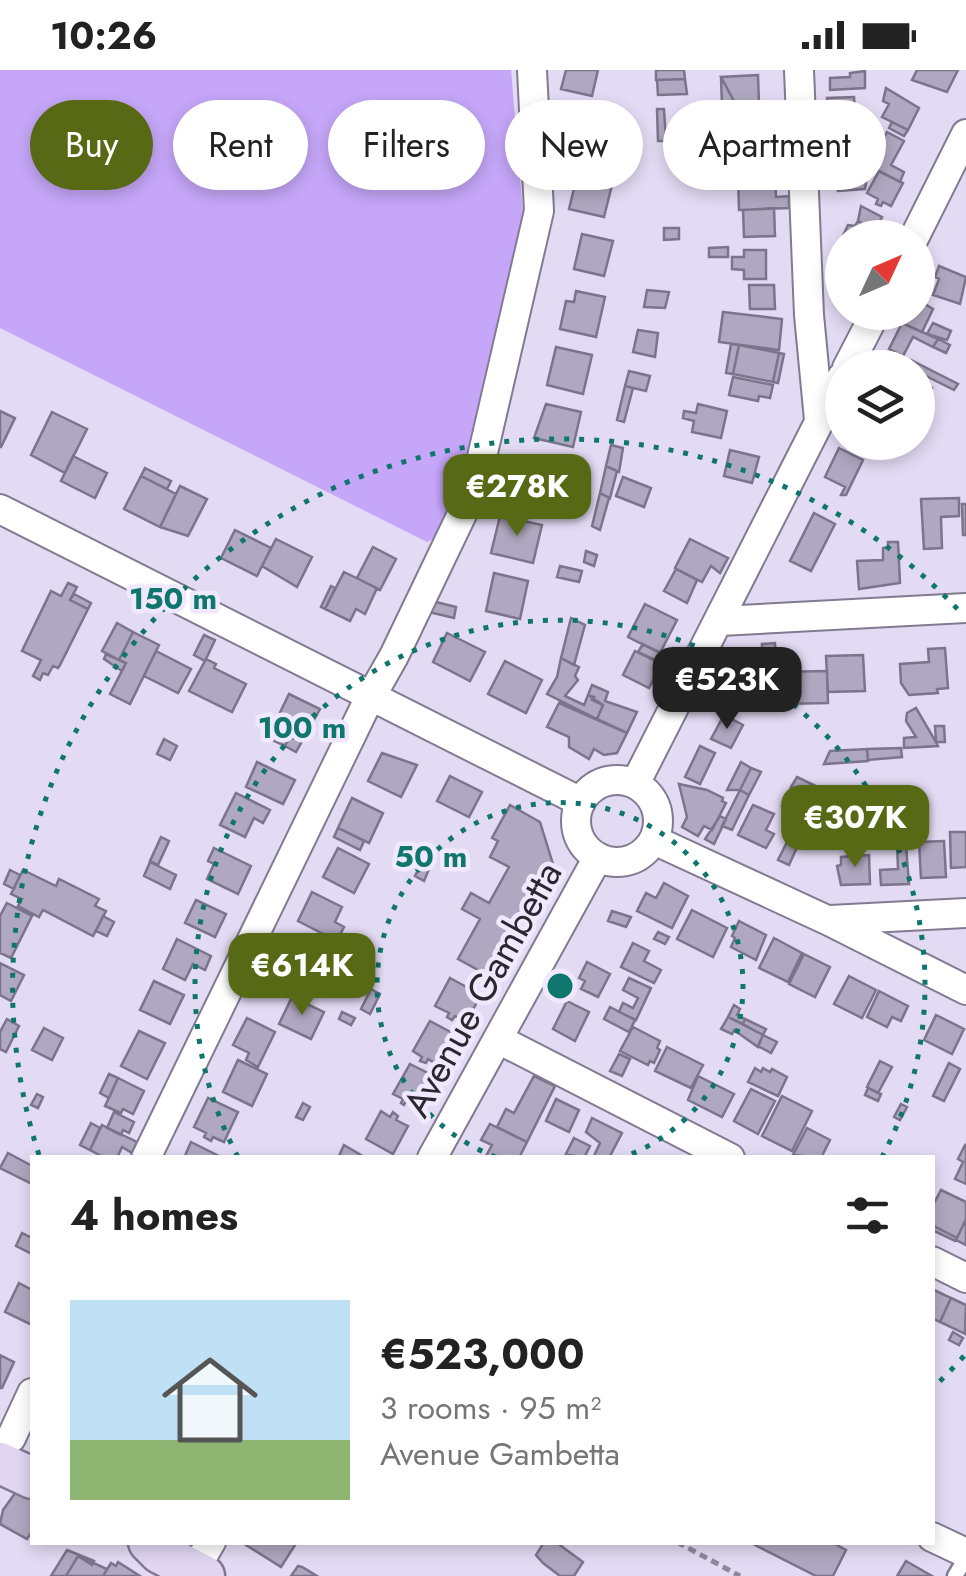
<!DOCTYPE html>
<meta charset="utf-8">
<style>
body{margin:0;font-family:Jost,sans-serif;background:#f2f2f2;color:#222;height:100vh;display:flex;flex-direction:column;font-size:38px;white-space:nowrap}
*{box-sizing:border-box;margin:0}
p{font-size:32px;color:#767676}
.icon{flex:none;width:55px;height:55px;fill:none;stroke:currentColor;stroke-width:2;stroke-linecap:round;stroke-linejoin:round}
.map{position:relative;flex:1;overflow:hidden}
.drawer{position:absolute;left:30px;top:1085px;width:905px;height:390px;display:flex;flex-direction:column;background:#fff;border-radius:0px;box-shadow:0 5px 15px #0003}
.drawer>*{flex:none}
.top-card{position:absolute;left:30px;top:30px;width:908px;height:90px;display:flex;gap:20px}
.needle{width:65px;rotate:46deg}
.fabs{position:absolute;left:825px;top:150px;display:grid;gap:20px}
.fabs a{display:grid;place-items:center;width:110px;height:110px;border-radius:50%;background:#fff;box-shadow:0 5px 15px #0003;font-size:50px}
.price{position:absolute;translate:-50% -85px;padding:0 22px;border-radius:20px;background:#576914;color:#fff;font-size:32px;line-height:65px;filter:drop-shadow(0 2px 5px #0008)}
.price::after{content:'';position:absolute;left:50%;top:60px;width:30px;height:22px;margin-left:-15px;background:inherit;clip-path:polygon(0 0,100% 0,50% 100%)}
.price.selected{background:#222;color:#fff}
ul{padding:0;list-style:none}
li{display:flex;align-items:center;gap:30px;height:250px;padding:0 40px}
li span{display:grid;place-items:center;flex:none;width:280px;height:200px;border-radius:0px;color:#555}
li>.icon{margin-inline-start:auto}
span .icon{width:120px;height:120px;fill:#fffc;stroke-width:1}
li b{font-size:42px}
h2{display:flex;justify-content:space-between;align-items:center;height:120px;padding:0 40px;font-size:42px}
.tag{padding:0 35px;border-radius:45px;background:#fff;box-shadow:0 5px 15px #0003;font-size:35px;line-height:90px}
.tag.selected{background:#576914;color:#fff}
.status{display:flex;justify-content:space-between;align-items:center;height:70px;padding:0 50px;background:#fff;direction:ltr}
.status svg{height:28px;fill:currentColor}
.map>svg:first-child{display:block}
</style>
<div class="status"><b>10:26</b><svg viewBox="0 0 49 12"><path d="M0 12V9h3v3zM5 12V6h3v6zM10 12V3h3v9zM15 12V0h3v12zM26 1h20v11H26zM47 4h2v5h-2z"/></svg></div>
<div class="map">
<svg width="966" height="1506" viewBox="0 0 966 1506">
<rect width="100%" height="100%" fill="#e3dbf4"/>
<path fill="#c5a6f8" d="M0,0H511L523,143L459,415L433,469L427,472L0,258Z"/>
<path fill="#b0a8c0" stroke="#7c748b" stroke-width="2.5" d="M566,0H598L592,26L561,19Z
M656,0H684L685,9L656,10Z
M917,0H958L947,22L912,10Z
M865,1V18L830,20V8L850,7V3Z
M758,5L759,34L736,35L721,7Z
M721,7L736,35L722,36Z
M685,9L687,24L658,25L657,10Z
M886,18L919,38L908,60L882,47L889,34L883,31Z
M854,27L856,53L828,55L827,28Z
M769,34L771,58L733,60L732,35Z
M657,39H664L666,71H658Z
M584,43L608,48L599,87L567,80L575,45L583,48Z
M892,52L908,60L904,66L889,58Z
M841,54V69L819,70L818,55Z
M887,62L904,71L891,95L904,102L900,112L869,96Z
M858,63L869,64L866,86L855,84Z
M770,68L767,103L732,104L730,70Z
M841,69H846V78L827,79L826,70Z
M879,101L903,113L891,136L883,132L881,136L876,134L878,129L867,123Z
M578,102L613,111L604,147L569,139Z
M868,102L865,119L838,121V110H834L833,104Z
M775,105L776,127L789,126V138L739,140L738,106Z
M861,136L882,147L876,160L858,151Z
M774,138L775,166L744,167L743,140Z
M858,151L877,161L875,168H842V181L837,178L848,155L855,156Z
M664,158H679V169L664,170Z
M582,164L613,171L604,206L574,199Z
M728,177V187H709V178Z
M744,180H766V209H744V200L732,199V187H744Z
M939,196L966,207L960,234L933,225L939,209L935,207Z
M749,215H774L775,239H750Z
M647,220L669,222L665,238L644,237Z
M576,221L605,227L596,267L560,259L566,231L574,232Z
M918,230L933,239L922,262L902,253L907,242H918Z
M723,242L782,249L779,280L719,272Z
M902,253L938,269L933,277L913,267L903,286L889,279Z
M933,253L951,261L947,270L927,264Z
M638,260L658,263L655,287L633,282Z
M938,269L950,275L946,283L933,277Z
M731,274L739,275L733,304L726,303Z
M739,275L779,283L773,312L733,304Z
M556,277L592,285L583,324L547,315Z
M779,283L784,284L778,313L773,312Z
M886,283L907,293L904,298H879Z
M913,291L958,314L954,320L918,302Z
M629,301L650,306L646,321L625,316Z
M733,307L773,315L770,328L759,326L758,331L729,325Z
M920,311L932,318L918,342V316Z
M625,316L633,318L624,352L617,350Z
M546,334L581,342L573,377L534,368Z
M698,334L727,341L721,368L692,362L694,351L683,348L684,341L696,343Z
M0,341L15,348L1,377H0Z
M52,342L87,359L65,403L31,385Z
M611,375L623,378L619,402L606,396Z
M839,378L863,390L846,425H841L845,417L825,407Z
M730,380L759,387L752,413L724,406Z
M73,386L107,403L95,428L61,411Z
M525,391L559,399L550,434L517,427Z
M606,396L617,401L610,428L600,423Z
M145,398L171,411L167,419L141,406Z
M141,406L176,424L160,457L124,439Z
M623,407L651,418L644,437L616,426Z
M180,416L207,429L188,466L160,457Z
M600,423L609,428L600,460L592,456Z
M959,428V446L941,447L942,478L924,479L921,429Z
M962,434H966V465H963Z
M814,443L835,454L811,501L790,491Z
M500,446L542,455L533,493L491,483Z
M235,460L271,478L257,506L221,488Z
M276,469L312,487L297,517L262,496Z
M690,469L728,488L720,503L711,496L702,512L675,498Z
M888,472H898L900,513L859,519L857,491L883,490V478L888,477Z
M373,477L396,489L380,520L357,508Z
M586,481L597,485L594,496L584,492Z
M560,496L582,501L579,512L557,507Z
M676,499L697,510L687,533L664,521Z
M344,502L377,518L365,544L356,539L350,551L325,539Z
M494,503L528,511L520,549L486,541Z
M68,513L77,517L70,530L88,539L60,595L58,598L53,596L48,605L43,603L40,610L33,606L41,590L22,581L51,521L61,526Z
M331,516L335,518L325,539L321,537Z
M74,524L91,533L88,539L70,530Z
M432,531L456,537L454,548L429,542Z
M645,534L677,550L660,583L628,567Z
M571,548L585,555L574,595L561,588Z
M117,553L133,562L119,590L102,581Z
M133,562L159,575L130,634L110,624L126,593L119,590Z
M447,563L485,582L470,611L433,592Z
M204,565L215,570L205,591L194,585Z
M775,573L776,628L738,632L737,606L755,605V589H759V583H762V574Z
M643,574L659,582L655,590L638,582Z
M945,578L948,618L937,619L938,623L909,625L901,613L900,594L929,592L928,579Z
M156,581L191,599L178,623L144,606Z
M635,581L661,594L649,618L623,605Z
M106,584L126,593L122,601L104,589Z
M863,585L865,621L828,622L826,586Z
M561,588L579,597L575,606L578,610L565,626L584,635L588,625L594,627L592,630L603,635L597,649L547,624L557,607Z
M206,589L216,594L214,598L246,614L232,642L189,621Z
M505,591L542,610L526,643L488,624Z
M827,601L828,633L781,634L780,602Z
M592,615L608,622L605,631L637,642L627,663L597,649L603,635L588,625Z
M289,624L320,639L296,682L285,676L292,662L275,653Z
M559,633L627,663L617,683L604,685L594,679L589,689L569,677V667L547,657Z
M916,638L936,672L938,676L904,678V668L916,667L906,651L907,643Z
M724,645L743,655L731,678L711,669Z
M275,653L292,662L285,676L268,668Z
M935,656H944L945,672H936Z
M164,669L177,676L170,690L157,684Z
M700,676L715,683L700,714L685,707Z
M901,678L902,687L868,690L867,679Z
M867,679L868,691L824,694L830,681Z
M382,683L417,695L401,727L368,711Z
M257,692L295,710L283,734L246,717Z
M741,692L751,698L740,720H727Z
M751,698L761,702L749,725L740,720Z
M450,706L482,722L469,747L437,731Z
M797,707L816,716L811,727L791,717Z
M679,714L707,720L723,728L722,731L726,733L712,760L704,756L698,766L682,757L687,747Z
M740,720L749,725L732,760L722,756Z
M236,723L270,740L263,753L254,748L245,767L220,755Z
M787,727L799,733L794,742L782,736Z
M352,728L383,743L369,773L338,758Z
M510,735L540,752L553,794L491,907L458,889L480,849L462,839L471,823L489,833L509,797L490,787L498,771L492,768Z
M753,735L774,744L766,760L774,764L766,778L738,765Z
M720,746L726,749L714,774L705,769Z
M338,758L364,771L360,780L334,767Z
M950,762H966V797L951,798Z
M161,767L169,771L158,795L150,791Z
M788,770L798,775L789,795L778,790Z
M944,771L946,807L921,808L919,772Z
M897,775H906L909,814L881,815L880,800L898,799Z
M214,778L251,796L238,824L207,809L214,794L208,791Z
M338,778L369,794L354,823L323,807Z
M428,780L432,792L424,811L415,806Z
M869,785L870,814L841,815L837,796L841,795V787Z
M150,792L176,805L170,819L144,806Z
M10,800L20,805L14,819L4,814Z
M23,800L56,816L59,809L99,829L95,836L106,841L93,866L43,840L39,847L18,836L22,829L11,824Z
M664,813L688,826L672,858L637,841L646,823L656,828Z
M312,822L342,837L335,852L344,857L337,871L298,851Z
M196,830L226,844L215,867L185,853Z
M7,833L32,846L11,888L0,883V846Z
M692,840L727,858L713,887L677,869Z
M612,841L631,847L626,857L608,851Z
M103,846L114,852L107,866L96,861Z
M739,851L766,865L756,890L731,877L735,868L732,866Z
M658,862L669,867L665,874L654,869Z
M774,868L802,883L788,912L759,898Z
M177,869L211,886L205,900L193,894L185,910L163,899Z
M293,869L328,886L314,915L280,898Z
M633,873L649,881L644,891L661,900L654,913L621,897Z
M804,884L830,897L815,927L789,914Z
M587,892L610,904L598,927L581,919L585,911L579,908Z
M0,893L24,905L11,931L0,925Z
M849,906L876,920L862,948L834,934Z
M450,908L481,925L466,952L455,946L452,950L447,947L449,943L435,936Z
M629,908L651,918L636,950L619,942L623,933L633,938L638,928L623,920Z
M154,911L184,925L170,954L140,940Z
M371,919L380,924L370,944L361,939Z
M879,921L908,936L901,951L892,947L887,957L867,947Z
M292,927L324,942L311,969L279,954Z
M567,931L589,942L575,971L553,959Z
M734,935L740,939L737,945L745,949L743,954L728,947Z
M610,937L635,950L629,962L604,949Z
M342,942L355,948L351,955L339,949Z
M936,945L964,959L952,984L924,970Z
M728,947L763,965L758,977L734,960L732,964L721,959Z
M247,948L275,962L258,997L246,990L249,983L233,975Z
M7,949L19,956L6,982L0,979V962Z
M745,949L766,959L763,965L743,954Z
M430,951L458,966L441,997L428,989L426,993L420,991L422,987L413,981Z
M633,957L660,971L657,978L660,980L654,993L650,991L648,995L620,981Z
M44,958L63,968L52,990L32,980Z
M139,961L165,973L147,1009L121,996Z
M763,965L777,972L771,983L758,976Z
M667,977L703,995L691,1018L655,1001Z
M619,984L630,989L622,1006L610,1001Z
M238,990L267,1004L252,1036L223,1022Z
M880,991L892,997L878,1023L867,1017Z
M949,993L960,999L944,1031L933,1026Z
M410,994L436,1007L419,1038L406,1031L404,1035L401,1033L403,1029L393,1024Z
M755,998L761,1002L763,998L770,1002L772,999L787,1007L778,1026L748,1012Z
M109,1004L118,1008L109,1028L100,1023Z
M534,1006L555,1016L527,1072L497,1057L506,1039L514,1043Z
M698,1006L734,1024L722,1047L688,1030Z
M118,1008L144,1021L133,1044L123,1039L121,1043L105,1036Z
M868,1018L881,1024L878,1031L865,1025Z
M751,1019L775,1031L758,1064L734,1051Z
M37,1024L43,1027L38,1038L31,1035Z
M782,1026L812,1041L792,1081L762,1066Z
M208,1028L238,1042L224,1072L213,1067L211,1071L204,1067L206,1063L194,1057Z
M556,1029L579,1040L569,1062L546,1051Z
M303,1033L310,1037L303,1050L296,1047Z
M901,1034L907,1037L900,1050L894,1047Z
M381,1041L390,1047L393,1042L398,1046L396,1050L408,1056L393,1084L366,1069Z
M114,1042L134,1052L129,1063L123,1060L121,1065L107,1058Z
M592,1048L622,1063L609,1088H593L600,1073L586,1062Z
M91,1053L100,1058L90,1080L80,1075Z
M490,1054L527,1072L519,1088H485L492,1075L481,1070Z
M102,1055L137,1072L132,1083L122,1077L117,1088H105L90,1080Z
M807,1058L830,1070L821,1088L793,1085Z
M574,1068L590,1076L584,1088L566,1084Z
M191,1072L221,1087L220,1088H184Z
M344,1075L366,1088H338Z
M965,1075L966,1076V1114L955,1109L963,1092L958,1089Z
M8,1083L32,1096V1114L0,1098Z
M941,1120L966,1132V1149L957,1168L932,1155V1137Z
M966,1149V1175L956,1170Z
M932,1155L957,1168L955,1171L932,1160Z
M22,1163L32,1168V1184L16,1176Z
M19,1213L32,1220V1255L5,1242Z
M932,1219L951,1228L940,1252L932,1248Z
M951,1228L966,1235L965,1264L940,1252Z
M953,1262L963,1268L959,1275L949,1270Z
M0,1285L14,1292L2,1318H0Z
M18,1419L32,1427V1461L27,1469L0,1454L3,1440Z
M248,1472H297L281,1497L246,1475Z
M544,1472L557,1473L583,1492L574,1506H560L543,1493L536,1485Z
M749,1472H831L846,1480L833,1506H816Z
M67,1480L94,1491L92,1495L78,1486L66,1506H51Z
M78,1486L107,1499L103,1506H66Z
M906,1491L932,1506H897Z
M118,1492L140,1506H103L111,1493L116,1496Z
M298,1496L302,1497L317,1506H291Z"/>
<g fill="none" stroke-linecap="round" stroke-linejoin="round">
<g stroke="#827a91" stroke-width="19">
<path id="lane" d="M955,1506L966,1488"/>
</g>
<g stroke="#827a91" stroke-width="32">
<path id="street" d="M799,0L809,245L819,350
M914,168L966,64
M847,298L876,242
M0,439L581,732
M720,551L966,538
M576 751a41 41 0 1 1 82 0a41 41 0 1 1-82 0Z
M635,714L842,307
M654,770L829,851L966,920
M830,850L966,843
M498,969L730,1088
M146,1088L365,637L394,586L475,417L539,141L532,0
M432,1088L598,787
M932,1191L966,1208
M11,1368L32,1323
M932,1467L966,1483
M191,1506L211,1472"/>
</g>
<g stroke="#827a91" stroke-width="45">
<path id="secondary" d="M0,1393L32,1408
M149,1472L160,1483L204,1506"/>
</g>
<path stroke="#8f899b" stroke-width="5" stroke-dasharray="8 5" stroke-linecap="butt" d="M677,1472L740,1506"/>
<use href="#lane" stroke="#fff" stroke-width="14"/>
<use href="#street" stroke="#fff" stroke-width="28"/>
<use href="#secondary" stroke="#e1d6f2" stroke-width="40"/>
</g>
<g fill="none" stroke="#0f766e" stroke-width="5" stroke-dasharray="5 10">
<path d="M496 1087A183 183 0 1 1 624 1087"/>
<path d="M238 1087A365 365 0 1 1 882 1087"/>
<path d="M964 1286A548 548 0 0 1 934 1317M39 1085A548 548 0 0 1 964 546"/>
</g>
<g text-anchor="middle" dominant-baseline="central" stroke-width="9" stroke-linejoin="round" paint-order="stroke">
<g font-size="38" fill="#2a2730" stroke="#f0e9fd">
<text transform="translate(482 919) rotate(-61)">Avenue Gambetta</text>
</g>
</g>
<circle cx="560" cy="916" r="15" fill="#0f766e" stroke="#f0e9fd" stroke-width="5"/>
<g font-size="30" text-anchor="middle" font-weight="bold" fill="#0f766e" stroke="#f0e9fd" stroke-width="9" stroke-linejoin="round" paint-order="stroke">
<text x="173" y="539">150 m</text>
<text x="302" y="668">100 m</text>
<text x="431" y="797">50 m</text>
</g>
</svg>
<div class="fabs">
<a><svg class="needle" viewBox="-14 -14 28 28"><path d="M0-13l5 13h-10z" fill="#e53935"/><path d="M0 13l5-13h-10z" fill="#767676"/></svg></a>
<a><svg class="icon" aria-label="layers" viewBox="0 0 24 24"><path d="M12 4l9 5-9 5-9-5zM3 14l9 5 9-5"/></svg></a>
</div>
<b class="price" style="left:517px;top:469px">€278K</b>
<b class="price selected" style="left:727px;top:662px">€523K</b>
<b class="price" style="left:855px;top:800px">€307K</b>
<b class="price" style="left:302px;top:948px">€614K</b>
<div class="top-card">
<a class="tag selected">Buy</a>
<a class="tag">Rent</a>
<a class="tag">Filters</a>
<a class="tag">New</a>
<a class="tag">Apartment</a>
</div>
<section class="drawer">
<h2>4 homes<svg class="icon" aria-label="filters" viewBox="0 0 24 24"><path d="M4 7h16M4 17h16"/><circle cx="9" cy="7" r="2"/><circle cx="15" cy="17" r="2"/></svg></h2>
<ul>
<li><span style="background:linear-gradient(#bfe0f5 70%,#8fb573 0)"><svg class="icon" aria-label="home" viewBox="0 0 24 24"><path d="M3 11l9-7 9 7M6 9v11h12V9"/></svg></span><div><b>€523,000</b><p>3 rooms · 95 m²</p><p>Avenue Gambetta</p></div></li>
</ul>
</section>
</div>
